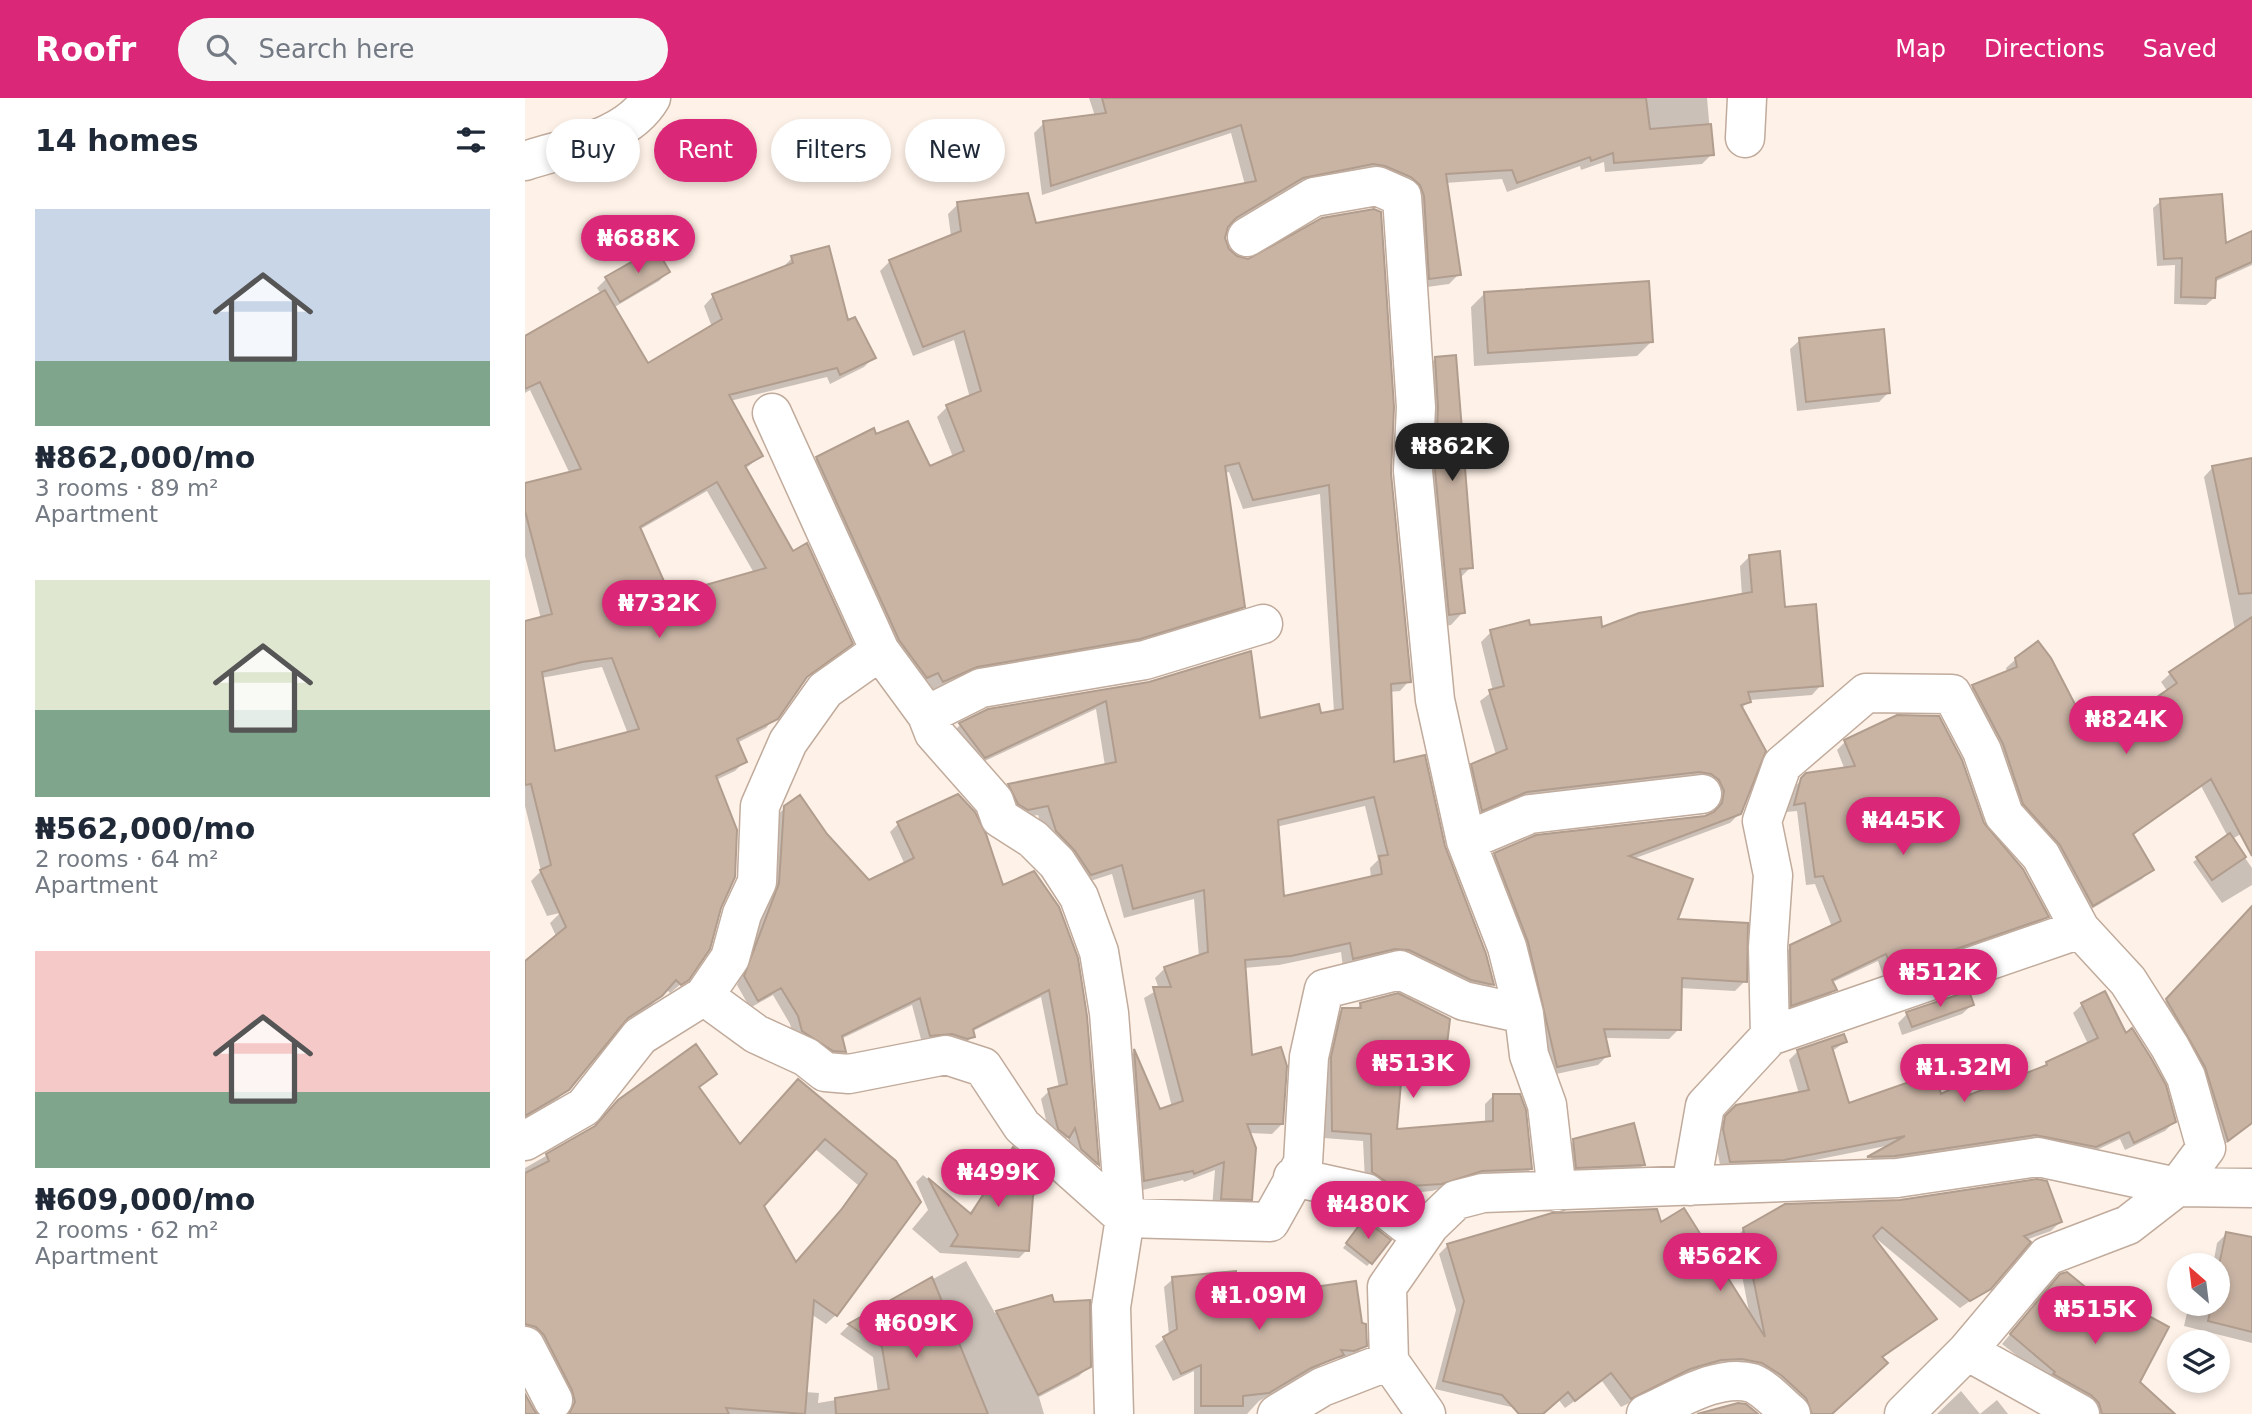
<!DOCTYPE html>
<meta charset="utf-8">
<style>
body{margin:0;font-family:"DejaVu Sans",sans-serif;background:#f6f6f7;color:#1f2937;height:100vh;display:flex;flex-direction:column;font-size:26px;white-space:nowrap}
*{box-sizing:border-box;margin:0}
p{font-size:23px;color:#747a83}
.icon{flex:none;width:38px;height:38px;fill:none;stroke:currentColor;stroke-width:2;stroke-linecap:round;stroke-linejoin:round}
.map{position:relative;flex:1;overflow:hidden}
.drawer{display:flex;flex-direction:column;background:#fff;width:525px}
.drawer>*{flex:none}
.top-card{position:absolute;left:21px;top:21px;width:665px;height:63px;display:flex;gap:14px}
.needle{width:46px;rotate:332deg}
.tools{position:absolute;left:1642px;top:1155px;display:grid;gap:14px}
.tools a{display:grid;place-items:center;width:63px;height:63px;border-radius:50%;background:#fff;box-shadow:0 4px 10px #0003;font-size:35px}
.price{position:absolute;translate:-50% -60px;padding:0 16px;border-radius:24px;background:#db2777;color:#fff;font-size:23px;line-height:46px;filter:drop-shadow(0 2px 4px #0008)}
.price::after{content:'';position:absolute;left:50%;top:42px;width:21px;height:16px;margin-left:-10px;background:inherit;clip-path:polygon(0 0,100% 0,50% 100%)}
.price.selected{background:#222;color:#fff}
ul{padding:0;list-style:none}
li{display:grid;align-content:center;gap:14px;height:371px;padding:0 35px}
li span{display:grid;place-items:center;height:217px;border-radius:0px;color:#555}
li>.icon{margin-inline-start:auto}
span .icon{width:126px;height:126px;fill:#fffc;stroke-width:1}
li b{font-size:30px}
h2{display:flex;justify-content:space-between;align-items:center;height:84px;padding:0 35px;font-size:30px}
.tag{padding:0 24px;border-radius:32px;background:#fff;box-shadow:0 4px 10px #0003;font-size:24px;line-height:63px}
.tag.selected{background:#db2777;color:#fff}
header{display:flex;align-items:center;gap:42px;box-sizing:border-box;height:98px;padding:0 35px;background:#db2777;color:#fff}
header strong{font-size:33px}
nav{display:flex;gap:38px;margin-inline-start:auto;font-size:24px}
.search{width:490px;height:63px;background:#f6f6f7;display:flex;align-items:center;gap:18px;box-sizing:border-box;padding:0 24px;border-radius:38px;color:#747a83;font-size:26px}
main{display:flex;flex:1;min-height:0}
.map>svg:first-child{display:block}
</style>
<header>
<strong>Roofr</strong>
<div class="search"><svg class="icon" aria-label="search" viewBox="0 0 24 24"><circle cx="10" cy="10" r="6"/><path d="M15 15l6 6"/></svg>Search here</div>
<nav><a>Map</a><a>Directions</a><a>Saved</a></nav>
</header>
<main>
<section class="drawer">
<h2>14 homes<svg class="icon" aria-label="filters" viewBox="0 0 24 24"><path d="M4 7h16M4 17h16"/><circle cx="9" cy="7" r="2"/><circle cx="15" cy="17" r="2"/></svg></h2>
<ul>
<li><span style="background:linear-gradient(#c9d6e8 70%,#7fa58c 0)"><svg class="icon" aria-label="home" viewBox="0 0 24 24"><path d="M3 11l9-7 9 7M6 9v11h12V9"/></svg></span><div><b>₦862,000/mo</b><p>3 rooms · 89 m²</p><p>Apartment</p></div></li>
<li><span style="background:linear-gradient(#dfe7d0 60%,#7fa58c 0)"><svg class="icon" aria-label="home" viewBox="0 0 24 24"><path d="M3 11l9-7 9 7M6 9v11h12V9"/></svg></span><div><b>₦562,000/mo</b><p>2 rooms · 64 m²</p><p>Apartment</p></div></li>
<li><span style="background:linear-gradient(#f6c9c9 65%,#7fa58c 0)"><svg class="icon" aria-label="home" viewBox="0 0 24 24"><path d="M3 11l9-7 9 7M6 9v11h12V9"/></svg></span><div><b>₦609,000/mo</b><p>2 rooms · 62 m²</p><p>Apartment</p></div></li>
</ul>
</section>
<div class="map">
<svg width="1727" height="1316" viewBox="0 0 1727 1316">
<rect width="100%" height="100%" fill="#fef1e7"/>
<path fill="#0003" fill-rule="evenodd" d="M564,0H1182L1187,56L1177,66L1080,74L1079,64L1056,72L1055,68L982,94L977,81L920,85L934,176L924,186L895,190L890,108L837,76L767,89L701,128L698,140L702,152L864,375L884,583L875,593L864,594L867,667L918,748L959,856L967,887L958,896L818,870L816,854L754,867L719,870L726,959L757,1026L747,1036L724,1035L725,1101L715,1111L687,1110L690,1072L659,1084L658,1082L610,1094L600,963L608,954L634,1013L647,1009L619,900L634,891L630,880L640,870L674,859L669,801L599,820L587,776L556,786L521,743L513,717L493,721L474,697L484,687L580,668L571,611L449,668L426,636L435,627L624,585L734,622L809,614L795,396L718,411L704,374L699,375L718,508L708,518L604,550L408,593L403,584L392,589L282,370L292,360L351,338L404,370L428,359L412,319L422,309L445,300L429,242L388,258L355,173L365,163L426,138L423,116L433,106L510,127L720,87L706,35L517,97L509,35L519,25L570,18ZM840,708L853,762L845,770L846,780L757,800L751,729Z
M1636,103L1699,148L1727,142V167L1689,184V200L1681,207L1649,206L1650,167L1632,168L1628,110Z
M267,160L349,259L339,269L305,286L302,279L205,303L236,358L220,371L267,455L326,545L277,584L241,630L212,645L220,663L210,673L191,682L162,881L145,895L141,891L126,908L95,926L33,1001L0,1020V865L31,838L25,825L35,815L22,818L6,783L16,773L0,708V525L16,521L0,458V387L45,376L5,292L0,295V240L76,196L72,190L81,181L143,174L134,183L88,210L122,267L187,229L179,208L188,198L257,170ZM182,393L229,475L144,499L114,432ZM77,569L103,636L28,655L16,580Z
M960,195L1126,244L1112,258L949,268L946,209Z
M1275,242L1364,294L1354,304L1272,313L1265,251Z
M910,261L946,469L934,481L938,514L926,527L912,529L898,273Z
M1727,362V730L1707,741L1727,770V787L1697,805L1668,764L1703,739L1676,688L1607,738L1626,772L1617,781L1558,816L1489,715L1439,598L1448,589L1482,575L1481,570L1491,561L1568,646L1643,594L1636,584L1646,575L1710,532L1679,379L1688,369Z
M1225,458L1258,511L1296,587L1287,597L1225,602L1216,611L1215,715L1205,725L1108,761L1150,823L1220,883L1210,893L1155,890L1154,931L1144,941L1080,940L1083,957L1073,967L1022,978L960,766L970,756L1181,719L1188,716L1190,703L947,721L938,677L947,667L971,657L955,603L968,593L956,544L966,534L1003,529L1076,531L1217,498L1215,468Z
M1320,644L1457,725L1521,818L1513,827L1359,880L1353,863L1306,885L1309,892L1301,900L1258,915L1257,858L1266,849L1307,829L1290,786L1281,787L1272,713L1261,714L1260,711L1268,690L1282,677L1320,672L1312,652Z
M433,697L477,790L561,918L572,1067L565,1074L548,1059L543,1039L535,1047L525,1039L516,1001L524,993L534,990L516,899L446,934L448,938L440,946L397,945L387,907L316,941L319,953L312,961L269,941L265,926L248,897L225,910L212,887L246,795L251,718L260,710L301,737L344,784L380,767L365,734L373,726Z
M1727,810V1024L1694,1051L1632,912Z
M836,906L919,954L911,962L877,958L870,1033L960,1026V1006L968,998L1006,1071L997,1079L947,1081L907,1093L861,1097L840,1083L838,1043L799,1040V969L810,920L818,912H830Z
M1447,907L1437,916L1377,937L1373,925L1382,916Z
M1557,907L1600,937L1649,1024L1640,1033L1600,1052L1595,1041L1561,1057L1337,1067L1366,1047L1249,1070L1196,1072L1190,1041L1192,1029L1212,1008L1274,996L1264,962L1273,953L1320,944L1306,954L1323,1008L1415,998L1443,1000L1515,972L1522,965L1563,946L1548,915Z
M190,976L173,991L215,1048L264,993L370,1064L311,1217L301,1226L286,1216L280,1294L294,1295L293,1305L353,1295L348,1259L315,1236L324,1227L441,1163L470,1215L526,1200L564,1268L554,1278L514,1299L519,1316H40L0,1238V1070L68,1031ZM289,1050L333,1087L307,1124L270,1166L237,1108Z
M1049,1043L1118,1067L1109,1076L1043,1078L1040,1052Z
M488,1052L506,1097L502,1152L494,1160L415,1155L387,1131L403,1112L391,1084L398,1077L444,1116Z
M1535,1124L1526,1133L1501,1142L1465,1189L1435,1210L1348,1138L1408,1222L1356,1261L1306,1316H1277L1155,1280L1096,1309L1077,1283L1040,1310L1033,1301L1016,1316L910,1291L931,1212L914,1156L923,1147L1135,1127L1225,1219L1210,1141L1219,1131Z
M835,1128L846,1164L842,1168L818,1150Z
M1701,1136L1727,1141V1245L1659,1228L1664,1206H1692V1167H1688L1692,1145Z
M648,1181L710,1185L754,1196L836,1227L840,1247L831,1256L819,1261L802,1259L792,1271L734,1303L722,1316H669V1273L648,1283L630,1248L644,1237L639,1189Z
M1526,1188L1583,1210L1592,1202L1613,1285L1648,1316H1566L1477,1246Z
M1436,1293L1455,1316L1472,1302L1483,1316H1412Z"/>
<path fill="#c9b4a4" stroke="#b19d8e" stroke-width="2" fill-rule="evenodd" d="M577,0H1121L1125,31L1186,26L1189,57L1089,65L1088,55L1066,63L1065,59L992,85L987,72L921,76L936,177L904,181L899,98L895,87L886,79L860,68L848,66L778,80L711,120L703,129L700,140L704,151L712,158L723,161L797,120L849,111L856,114L869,309L866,375L886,584L866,586L869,664L900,657L920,748L961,856L969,887L946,882L884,852L870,851L828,861L825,845L766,858L720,862L727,957L756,949L762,968L758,1026H722L731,1050L727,1102L696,1101L699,1064L669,1076L668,1073L619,1083L609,951L635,1011L658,1003L628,889H646L639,869L683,854L679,792L608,811L597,767L566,777L550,753L531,733L523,708L503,712L493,706L483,686L591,664L581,603L460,660L434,625L463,611L624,584L726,553L735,620L794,606L796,615L818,611L804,387L728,402L714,365L700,368L720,509L615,541L452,569L418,584L413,575L402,580L374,542L291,359L349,330L351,336L383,323L405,368L439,353L421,307L456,293L439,233L398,249L364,162L436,133L432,104L503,95L511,125L731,83L716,27L526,88L518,23L581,15ZM849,699L863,757L854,758L857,776L759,798L753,722Z
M1697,96L1701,145L1727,133V164L1691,180L1690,200L1656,199L1657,160L1639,161L1635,101Z
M304,148L323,222L330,219L351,260L315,277L312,270L204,297L238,358L220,368L268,453L282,445L328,546L282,579L253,621L212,641L222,664L191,678L212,732L210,779L196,810L185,851L164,882L156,887L151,882L137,898L103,920L44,992L0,1018V863L41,829L15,772L26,767L6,686L0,687V523L27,516L0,413V385L56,371L15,284L0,291V238L80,192L123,265L197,221L187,196L268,165L266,158ZM192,384L241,470L145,497L115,429ZM87,560L114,631L30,653L17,574L57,564Z
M131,150L145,174L95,204L80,179Z
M1124,183L1128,244L963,255L959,194Z
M1359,231L1365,295L1281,304L1274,240Z
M931,257L948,470L935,471L940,515L924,517L910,372L913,310L910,259Z
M1727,360V495L1714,496L1687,368Z
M1255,453L1260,509L1291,506L1298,588L1223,594L1226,604L1216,607L1241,653L1216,716L1104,758L1168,781L1153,821L1223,825L1222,884L1157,880L1156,932L1079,931L1085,958L1032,969L1003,844L969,755L1011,737L1180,718L1189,714L1197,705L1199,693L1194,682L1186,676L1174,674L1002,694L957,713L946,666L982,651L964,592L979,588L965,532L1004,522L1005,527L1076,519L1077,529L1114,515L1227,494L1224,457Z
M1727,519V758L1686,681L1608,736L1629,772L1568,808L1535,747L1498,706L1478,646L1447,587L1492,569L1490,560L1513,543L1526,560L1569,643L1652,585L1644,574Z
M1372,617L1414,618L1437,662L1459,725L1498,771L1524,819L1367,873L1361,856L1307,882L1312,892L1266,908L1265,847L1316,823L1298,778L1290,779L1280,705L1269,707L1276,680L1281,675L1330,668L1319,642Z
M433,696L450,714L461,736L478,787L509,773L534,809L553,860L562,918L574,1067L556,1051L550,1030L544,1040L533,1031L523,991L542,986L524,892L448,931L450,939L442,941L427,936L405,938L395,900L317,938L321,954L308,953L277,933L273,918L256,890L233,903L219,878L254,785L259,708L275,697L302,736L344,782L389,760L372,724Z
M1705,735L1721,759L1687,782L1671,759Z
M1727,808V1025L1703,1043L1680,969L1641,901Z
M1444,893L1449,907L1387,929L1381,914Z
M1580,893L1601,935L1607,930L1626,960L1641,987L1651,1024L1609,1045L1604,1034L1571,1049L1510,1037L1370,1058L1342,1059L1380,1038L1259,1062L1205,1064L1198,1031L1200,1018L1211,1007L1284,992L1272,952L1319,936L1322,944L1307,949L1324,1005L1410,975L1416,996L1438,985L1444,997L1522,967L1521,964L1573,940L1556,905Z
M873,895L925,921L921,955L879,950L872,1031L968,1023V996H995L1001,1012L1007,1071L957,1073L917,1086L869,1089L847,1074L846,1036L807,1033L806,959L817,910H836L835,905Z
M171,946L192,976L174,989L215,1046L273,981L371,1063L396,1104L312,1218L289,1202L280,1316L201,1310L204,1316H44L50,1304L47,1292L19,1237L11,1229L0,1226V1075L24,1063L21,1056L70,1028L93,1002ZM300,1041L342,1076L316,1112L271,1164L239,1108Z
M1109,1025L1120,1067L1051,1070L1048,1041Z
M488,1049L520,1078L508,1098L504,1153L426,1148L433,1137L403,1080L446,1116Z
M1512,1081L1522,1083L1537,1124L1499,1138L1506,1144L1466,1191L1445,1203L1357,1129L1348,1138L1412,1221L1357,1259L1363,1265L1307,1316H1287L1281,1300L1256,1277L1237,1265L1217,1261L1196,1262L1165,1271L1106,1301L1086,1275L1050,1303L1043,1294L1018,1316H994L977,1297L918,1283L939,1203L922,1146L1027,1115L1132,1111L1136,1124L1159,1110L1240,1239L1218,1130L1260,1106L1375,1102Z
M839,1121L866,1142L847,1166L821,1145Z
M1701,1134L1727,1139V1234L1683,1223L1687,1206H1692V1177Z
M711,1173V1183L753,1177L755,1194L831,1183L837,1225L841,1226L842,1248L829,1253L816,1252L819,1257L786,1270L744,1295L718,1298V1308H676V1267L656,1276L638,1239L652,1231L647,1179Z
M1542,1174L1586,1210L1591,1200L1644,1229L1615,1284L1650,1316H1577L1574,1305L1566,1297L1528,1276L1530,1274L1485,1236L1535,1176Z
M407,1179L463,1316H311L310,1300L364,1291L357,1249L323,1226Z
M527,1197L529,1204L565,1202L566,1269L513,1297L471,1213Z
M0,1296L9,1312L12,1316H0Z
M1213,1305L1221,1306L1233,1316H1172Z"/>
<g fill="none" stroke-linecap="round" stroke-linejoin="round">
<g stroke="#c0ab9c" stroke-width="41">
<path id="minor" d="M1220,40L1222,0
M0,63C42,49 102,41 126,0
M722,139L789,99L852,88L877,99L891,309L888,373L910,602L941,743L982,849L999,916L1004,957L1022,1007L1032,1094
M247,315L355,553L402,617L409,635L469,703L475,720L508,741L532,765L554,799L574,854L584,915L600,1120L586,1209L589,1316
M402,617L456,590L620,562L738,526
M941,743L1005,716L1177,696
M179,898L231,936L281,959L300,974L324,976L421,957L458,969L497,1028L600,1120L745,1124L778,1065L784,959L799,891L875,872L939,903L999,916
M0,1043L59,1009L115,938L179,898L205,860L217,816L232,784L235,708L263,644L300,592L355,553
M768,1079L841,1095L896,1138
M1166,1088L1180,1008L1245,938L1555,831
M0,1248L28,1302
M1442,1253L1555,1316
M864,1263L901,1316
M752,1316L797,1289L864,1263L862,1189L905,1127L931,1102L958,1095L1372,1080L1513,1059L1652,1089L1681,1050L1661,979L1645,949L1603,883L1555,831L1516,758L1479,717L1457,653L1427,596L1341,595L1257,667L1237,723L1248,777L1243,849L1245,938
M1121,1316C1151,1303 1193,1275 1227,1285C1240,1290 1255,1307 1266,1316
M1379,1316L1442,1253L1522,1158L1603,1127L1652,1089L1727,1090"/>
</g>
<use href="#minor" stroke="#fff" stroke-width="38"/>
</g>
</svg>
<div class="tools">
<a><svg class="needle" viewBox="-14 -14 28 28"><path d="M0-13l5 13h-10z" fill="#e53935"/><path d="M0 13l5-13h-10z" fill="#747a83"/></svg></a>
<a><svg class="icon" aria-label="layers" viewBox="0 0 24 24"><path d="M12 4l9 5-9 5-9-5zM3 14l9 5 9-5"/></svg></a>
</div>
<b class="price" style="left:113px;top:177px">₦688K</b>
<b class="price selected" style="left:927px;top:385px">₦862K</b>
<b class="price" style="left:134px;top:542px">₦732K</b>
<b class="price" style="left:1601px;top:658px">₦824K</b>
<b class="price" style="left:1378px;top:759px">₦445K</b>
<b class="price" style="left:1415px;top:911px">₦512K</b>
<b class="price" style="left:888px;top:1002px">₦513K</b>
<b class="price" style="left:1439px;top:1006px">₦1.32M</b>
<b class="price" style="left:473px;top:1111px">₦499K</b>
<b class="price" style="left:843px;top:1143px">₦480K</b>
<b class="price" style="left:1195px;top:1195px">₦562K</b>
<b class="price" style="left:734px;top:1234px">₦1.09M</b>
<b class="price" style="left:1570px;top:1248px">₦515K</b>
<b class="price" style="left:391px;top:1262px">₦609K</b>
<div class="top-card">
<a class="tag">Buy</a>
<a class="tag selected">Rent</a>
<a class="tag">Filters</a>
<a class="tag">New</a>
</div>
</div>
</main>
